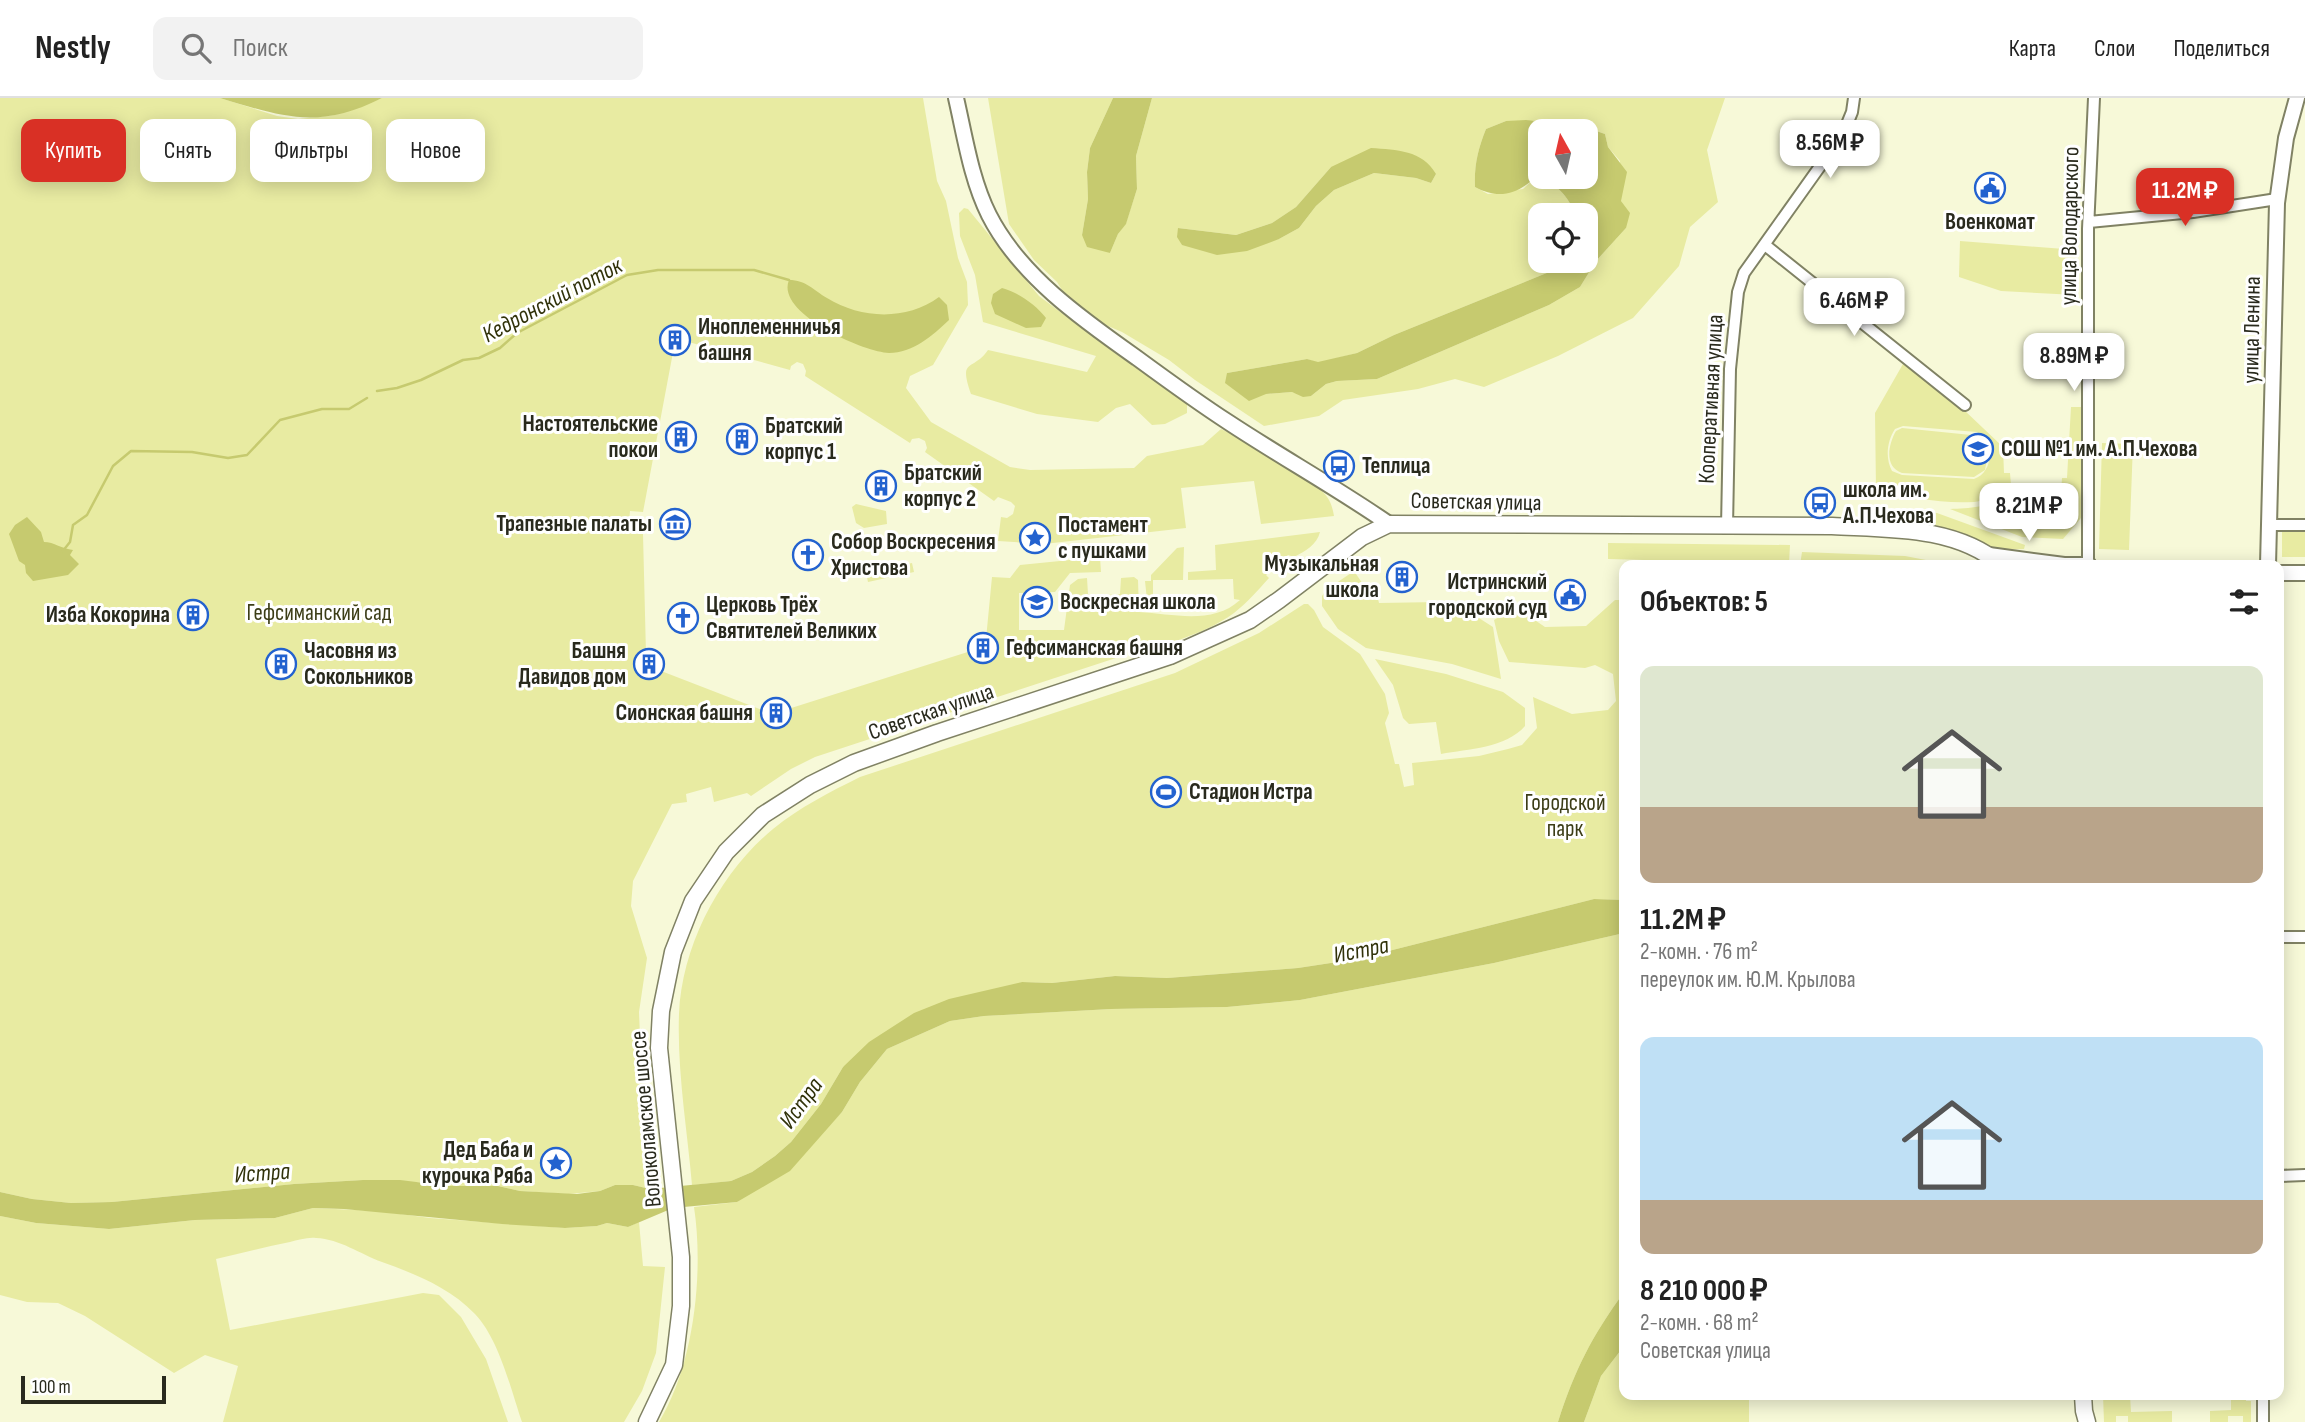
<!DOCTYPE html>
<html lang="ru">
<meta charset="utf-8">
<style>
body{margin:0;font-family:"Sofia Sans Condensed",sans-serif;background:#f2f2f2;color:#222;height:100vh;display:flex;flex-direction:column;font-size:26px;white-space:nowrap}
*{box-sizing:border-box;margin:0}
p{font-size:23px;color:#767676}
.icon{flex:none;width:38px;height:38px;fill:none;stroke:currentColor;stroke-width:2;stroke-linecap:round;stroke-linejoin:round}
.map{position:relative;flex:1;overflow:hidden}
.drawer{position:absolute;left:1619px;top:462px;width:665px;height:840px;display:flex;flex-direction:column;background:#fff;border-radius:14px;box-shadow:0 4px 18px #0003}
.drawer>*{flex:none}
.hud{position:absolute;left:21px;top:21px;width:665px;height:63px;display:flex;gap:14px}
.needle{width:46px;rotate:352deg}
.fabs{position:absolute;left:1528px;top:21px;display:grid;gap:14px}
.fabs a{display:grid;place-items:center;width:70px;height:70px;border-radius:14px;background:#fff;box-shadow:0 4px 18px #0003;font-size:35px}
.scale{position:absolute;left:21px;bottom:18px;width:145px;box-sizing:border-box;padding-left:7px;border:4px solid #292a1d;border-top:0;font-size:19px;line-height:24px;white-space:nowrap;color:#292a1d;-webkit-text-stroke:5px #fff;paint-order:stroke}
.price{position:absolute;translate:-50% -60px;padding:0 16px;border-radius:14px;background:#fff;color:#222;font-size:23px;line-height:46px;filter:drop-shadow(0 2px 4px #0008)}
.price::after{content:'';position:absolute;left:50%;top:42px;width:21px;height:16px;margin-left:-10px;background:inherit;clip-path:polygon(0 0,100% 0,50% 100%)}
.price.active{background:#d93025;color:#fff}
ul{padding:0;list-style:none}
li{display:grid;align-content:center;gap:14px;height:371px;padding:0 21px}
li span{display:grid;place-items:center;height:217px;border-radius:14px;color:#555}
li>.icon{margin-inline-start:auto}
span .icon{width:126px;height:126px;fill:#fffc;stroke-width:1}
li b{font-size:30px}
h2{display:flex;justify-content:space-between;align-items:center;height:84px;padding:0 21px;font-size:30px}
.chip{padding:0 24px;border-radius:14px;background:#fff;box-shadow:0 4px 18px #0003;font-size:24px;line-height:63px}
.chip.active{background:#d93025;color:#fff}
header{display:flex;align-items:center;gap:42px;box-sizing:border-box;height:98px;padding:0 35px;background:#fff;border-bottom:2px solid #e0e0e0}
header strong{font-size:33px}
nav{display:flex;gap:38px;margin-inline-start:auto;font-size:24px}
.search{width:490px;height:63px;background:#f2f2f2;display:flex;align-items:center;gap:18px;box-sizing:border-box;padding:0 24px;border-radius:14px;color:#767676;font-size:26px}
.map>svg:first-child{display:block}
</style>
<header>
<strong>Nestly</strong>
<div class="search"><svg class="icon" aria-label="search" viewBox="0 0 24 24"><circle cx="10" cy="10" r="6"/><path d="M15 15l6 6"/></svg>Поиск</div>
<nav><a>Карта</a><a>Слои</a><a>Поделиться</a></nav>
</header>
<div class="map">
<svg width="2305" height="1324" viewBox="0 0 2305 1324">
<rect width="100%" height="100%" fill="#f7f9d8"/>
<path fill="#e8eba2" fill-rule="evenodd" d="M0,0H220L277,18L298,21L334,17L382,0H923L937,83L946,103L958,160L967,184L968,207L933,267L910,278L906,290L931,324L1010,369L1030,372L1134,370L1147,358L1203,347L1221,331C1244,342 1319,381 1329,402C1332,407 1333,413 1334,418L1261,426L1254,383L1181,390L1186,430L1044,446L998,443L1001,419L1007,420L1013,416L1015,408L1011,404L998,399L994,403L925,354L927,350L925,343L919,340L912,341L910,345L805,278L806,273L803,266L797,264L791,268L790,272L685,243L679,232H670L666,237V244L674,249L643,414L630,413L628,434L643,436L646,556L639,569L643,575L650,576L656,571L767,614L768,621L771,624H780L785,612L974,552L973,556L977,557L979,554L985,556L991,553L992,547L986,541L992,479L1010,480L1020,467L1100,459L1101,474L1070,475L1055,494L1019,495V532H1064L1070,487L1078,481L1087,480L1088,496L1091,498L1120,496L1121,480L1134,479L1138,482L1139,514C1173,516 1213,527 1240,502L1234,501L1233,481L1188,482V474L1216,472L1215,447L1320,434C1317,447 1305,453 1294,459L1288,457L1266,477L1269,480C1258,492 1247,505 1234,515C1202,538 1160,548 1122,558L815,659L791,671L751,698L747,695L714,704L711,689L686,696L687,704L672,706L633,783L631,808L647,860L639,914L640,938L657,1090L650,1091L633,1087H615L600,1093L569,1096L520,1093L498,1088H449L435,1085L363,1082L294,1086L112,1104L71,1105L32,1101L0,1094Z
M988,0H1113L1090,50L1087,74L1088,101L1082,137L1110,155L1118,136L1126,125L1137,91L1136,58L1152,0H1725L1707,52L1718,104L1690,129L1679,168L1633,220L1558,258L1484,289L1455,281L1418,291L1343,302L1319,318L1264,328L1195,282L1169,262L1122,234L1101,225L1065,197L1057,184L1034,162L1009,126ZM1506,23L1582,28L1605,36L1608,49L1620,63L1621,103L1626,130L1596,163L1580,189L1549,207L1377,281L1337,283L1326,286L1311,298L1292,294L1266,296L1227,275L1307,261L1318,265L1357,255L1394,237L1554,172L1564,163H1540V117H1575C1569,98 1555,84 1536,79L1523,91L1488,96L1475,89C1474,67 1478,51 1486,31ZM1331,69L1436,76L1431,85L1416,80L1374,75L1334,92L1316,108L1299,130L1279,141L1182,147L1178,130L1236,137L1272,125L1296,109Z
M964,110L968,111L1039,198L1119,258L1187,305V315L1165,326L1152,327L1130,306L1116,310L1098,324L1037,316L971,296C958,259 973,274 988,252L1087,274L1096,258L983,224L975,177L960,138L959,115Z
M1960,143L2077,152L2076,197L2001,193L1959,179Z
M1903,266L1963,311L2003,349L2004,375H2010L2011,387H2025L2026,393H2029L2033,404L2041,408L2051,403L2054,395H2061L2062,380H2067L2071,309H2081V420L2063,441L2022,439L1950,411C1969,410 1990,410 2005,397C1995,395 1985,403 1974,404C1940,406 1909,399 1876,392L1875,315ZM1903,328L1977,334C1995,343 1994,374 1974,381L1902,377L1892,373C1885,360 1887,343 1895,331Z
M1902,330L1981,338C1991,347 1987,360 1985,372L1974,379L1902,375C1884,369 1888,347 1896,333Z
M2102,345L2133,346L2129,452L2099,451Z
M856,406L886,413L887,426L864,430L856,425L852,409Z
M1916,412L1937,415L2025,447L2024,451L1996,452L1978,442L1935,427L1914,424Z
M2282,432H2305V459H2282Z
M1608,445L1790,447L1789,466L1608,461Z
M1184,449L1183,482H1153V498H1163V505H1151L1147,502L1145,483H1151V477L1177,450Z
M1802,454L1905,458L1952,467H1800Z
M885,465L887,470L912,465L914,474L868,484L865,470Z
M1354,473L1371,498L1377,497L1379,505L1439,504L1442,514L1471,515L1493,529L1501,581L1452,566L1366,550L1338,531L1322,508V498L1326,492Z
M1615,502H1624V802L1594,801L1357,861L1298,870L1167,880L1115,878L1052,885L1022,884L843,969L821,1006L791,1044L775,1058L752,1074L731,1083L692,1087C687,1030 677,973 679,916C682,847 720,775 773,731C800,709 830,694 860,679L1175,575L1259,535L1304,506H1308L1314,512L1323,529L1360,556L1385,596L1389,615L1385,625L1395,666H1399L1404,689L1414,687L1412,665L1479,658L1508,651L1522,647L1537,630L1533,599L1572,616L1608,612L1616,603L1613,576L1595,567L1585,570L1509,564L1499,543L1494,522L1511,512H1520L1545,529L1586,528Z
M1375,561L1446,576L1503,594L1525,610V628C1506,650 1468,651 1441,656L1436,624L1409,626L1403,620L1393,587Z
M1624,835V1194C1591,1240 1575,1271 1558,1324H659C694,1267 704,1175 694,1109L737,1104L821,1036L842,1014L860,984L887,951L950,923L984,918L1111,911L1227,909L1300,902L1494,865Z
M313,1110L378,1113L430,1120L565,1130L597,1128L607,1125L628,1129L639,1124L643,1168L665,1169L656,1255L642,1293L624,1324H522C511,1292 499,1241 475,1216C449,1189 415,1176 382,1164C360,1156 340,1141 316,1140C308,1139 298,1142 290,1144C265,1149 241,1155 216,1161L230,1232L423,1195L439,1197L461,1219L486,1261L508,1324H223L238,1268L205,1257L174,1275L85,1218L58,1205L27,1204L0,1197V1118L36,1125L109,1131L195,1122L275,1120Z
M1624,1248V1297H1749V1324H1584L1601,1278Z
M2103,1297H2130L2131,1314L2172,1313V1324H2128V1318H2116V1324H2104Z
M2231,1297H2246V1303H2251V1324H2243V1318H2228V1324H2210V1313L2231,1312Z"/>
<path fill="#c6ca6f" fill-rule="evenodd" d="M220,0H382C319,32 283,19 220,0Z
M1113,0H1152L1136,58L1137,91L1126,126L1118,136L1110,155L1087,149L1082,137L1088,101L1087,74L1090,50Z
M1526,22L1582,28L1605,36L1608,49L1627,74L1621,103L1630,115L1626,130L1596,163L1580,189L1549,207L1377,281L1337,283L1326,286L1311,298L1303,299L1292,294L1266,296L1249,303L1225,285L1227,275L1307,261L1318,264L1357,255L1394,237L1554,172L1564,163H1586V117H1575C1569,98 1555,84 1536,79C1517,96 1499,102 1475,89C1474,67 1478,51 1486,31L1506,23ZM1540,33H1586V79H1540Z
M1371,50C1397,52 1422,52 1436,76L1431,85L1416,80L1374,75L1334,92L1316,108L1299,130L1279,141L1247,153L1217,157L1182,147L1177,139L1178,130L1236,137L1272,125L1296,109L1331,69Z
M789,182C806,182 813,192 827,200C861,221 906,223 939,199L947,207L949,222C932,238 913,255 889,255C863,254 775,215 789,182Z
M1002,190C1018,194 1037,208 1046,220L1041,229L1026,230L995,216L991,205L993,196Z
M27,419L41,434L44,444C54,444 62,451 73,452L70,457L79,466L68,477L33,483L26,475L25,467L19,463L9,436L15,427Z
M1594,801L1624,802V835L1494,865L1300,902L1227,909L1111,911L984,918L950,923L887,951L860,984L842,1014L790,1073L737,1104L673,1110L628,1129L607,1125L597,1128L565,1130L502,1126L344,1111L313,1110L275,1120L195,1122L109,1131L36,1125L0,1118V1094L32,1101L71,1105L112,1104L294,1086L363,1082H400L449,1088H498L520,1093L577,1096L600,1093L615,1087H633L650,1091L731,1083L752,1074L775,1058L791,1044L821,1006L843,969L869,944L914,915L949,901L1022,884L1052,885L1115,878L1167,880L1298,870L1357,861Z
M1624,1194V1248L1601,1278L1584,1324H1558C1575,1271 1591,1240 1624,1194Z"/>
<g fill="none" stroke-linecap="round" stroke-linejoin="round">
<path stroke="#c6ca6f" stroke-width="2.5" d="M377,293L397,290L421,282L463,262L479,260L500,250L517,235L627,177L658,172H754L789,182
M62,454L70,444L73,427L87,417L113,368L131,353L192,354L228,360L247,357L280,322L322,311H349L367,300"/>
<g stroke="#808264" stroke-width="14">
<path id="street" d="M2089,124L2193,114L2277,101
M1765,147L1965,307
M2269,427H2305
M1727,429L1730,271L1738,194L1744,175L1843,36L1852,14L1854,0
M2088,467V131L2094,0
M2278,839H2305
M2278,1078L2305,1077
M2263,1297V1324"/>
</g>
<g stroke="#808264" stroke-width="18">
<path id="secondary" d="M956,0C965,39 971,81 989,117C1020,178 1083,222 1137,260C1167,282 1197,304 1228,324C1281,359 1337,390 1389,426
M1989,457L2064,467H2089
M2268,467L2277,105L2286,40L2297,0
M2278,475H2305"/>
</g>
<g stroke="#808264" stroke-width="19">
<path id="primary" d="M2083,1297L2084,1313L2087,1324
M647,1324L674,1267L681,1208V1159L659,950L661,913L673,854L693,803L726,754L763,717L810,687L854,665L937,635L1170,558L1250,522L1279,502L1362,439L1389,426L1832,428C1888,431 1956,428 2001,467"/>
</g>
<use href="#street" stroke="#fff" stroke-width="10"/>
<use href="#secondary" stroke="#fff" stroke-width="14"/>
<use href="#primary" stroke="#fff" stroke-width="16"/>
</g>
<defs>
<g id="civic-ring" transform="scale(1.575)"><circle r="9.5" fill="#fff" stroke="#2362cf" stroke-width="1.5"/><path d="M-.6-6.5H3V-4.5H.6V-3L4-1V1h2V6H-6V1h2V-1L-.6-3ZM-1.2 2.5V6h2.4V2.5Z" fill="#2362cf"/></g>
<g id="building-ring" transform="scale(1.575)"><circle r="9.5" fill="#fff" stroke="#2362cf" stroke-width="1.5"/><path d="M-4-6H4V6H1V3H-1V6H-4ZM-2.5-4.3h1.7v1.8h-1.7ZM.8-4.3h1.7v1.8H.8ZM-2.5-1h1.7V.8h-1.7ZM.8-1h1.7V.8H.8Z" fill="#2362cf"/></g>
<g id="school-ring" transform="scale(1.575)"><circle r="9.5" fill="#fff" stroke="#2362cf" stroke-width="1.5"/><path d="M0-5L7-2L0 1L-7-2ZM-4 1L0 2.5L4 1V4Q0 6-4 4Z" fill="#2362cf"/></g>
<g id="bus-ring" transform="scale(1.575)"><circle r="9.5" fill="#fff" stroke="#2362cf" stroke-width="1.5"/><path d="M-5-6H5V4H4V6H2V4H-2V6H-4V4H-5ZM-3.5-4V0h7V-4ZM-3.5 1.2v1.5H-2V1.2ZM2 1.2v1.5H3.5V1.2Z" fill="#2362cf"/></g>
<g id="museum-ring" transform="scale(1.575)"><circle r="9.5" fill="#fff" stroke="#2362cf" stroke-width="1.5"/><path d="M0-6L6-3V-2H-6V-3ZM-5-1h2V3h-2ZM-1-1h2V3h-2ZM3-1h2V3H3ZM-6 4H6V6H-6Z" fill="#2362cf"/></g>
<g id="sight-ring" transform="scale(1.575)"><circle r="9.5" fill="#fff" stroke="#2362cf" stroke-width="1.5"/><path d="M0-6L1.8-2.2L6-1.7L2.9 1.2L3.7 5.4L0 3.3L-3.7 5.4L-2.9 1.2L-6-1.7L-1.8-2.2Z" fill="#2362cf"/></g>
<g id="church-ring" transform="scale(1.575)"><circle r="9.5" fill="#fff" stroke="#2362cf" stroke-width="1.5"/><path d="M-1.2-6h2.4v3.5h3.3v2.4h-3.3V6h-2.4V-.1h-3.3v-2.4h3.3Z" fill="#2362cf"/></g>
<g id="stadium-ring" transform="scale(1.575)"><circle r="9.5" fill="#fff" stroke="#2362cf" stroke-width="1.5"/><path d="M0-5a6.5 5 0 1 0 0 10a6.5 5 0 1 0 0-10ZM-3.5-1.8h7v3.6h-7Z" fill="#2362cf"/></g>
</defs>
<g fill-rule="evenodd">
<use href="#civic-ring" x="1990" y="90"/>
<use href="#building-ring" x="675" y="242"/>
<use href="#building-ring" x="681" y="339"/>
<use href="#building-ring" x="742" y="341"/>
<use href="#school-ring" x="1978" y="351"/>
<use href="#bus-ring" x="1339" y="368"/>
<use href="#building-ring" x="881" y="388"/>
<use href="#bus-ring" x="1820" y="405"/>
<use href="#museum-ring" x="675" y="426"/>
<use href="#sight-ring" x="1035" y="440"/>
<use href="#church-ring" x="808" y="457"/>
<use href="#building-ring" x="1402" y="479"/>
<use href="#civic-ring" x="1570" y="497"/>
<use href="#school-ring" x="1037" y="504"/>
<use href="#building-ring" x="193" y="517"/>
<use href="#church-ring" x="683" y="520"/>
<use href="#building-ring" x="983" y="550"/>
<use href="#building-ring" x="281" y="566"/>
<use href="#building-ring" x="649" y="566"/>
<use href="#building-ring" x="776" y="615"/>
<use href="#stadium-ring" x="1166" y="694"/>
<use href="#sight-ring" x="556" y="1065"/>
</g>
<g text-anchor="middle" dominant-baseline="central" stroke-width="6" stroke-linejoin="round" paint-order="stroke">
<g font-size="23" font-weight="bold" fill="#292a1d" stroke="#fff" text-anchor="start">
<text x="1990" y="124" text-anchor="middle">Военкомат</text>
<text x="698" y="229">Иноплеменничья<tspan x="698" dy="26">башня</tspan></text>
<text x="658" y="326" text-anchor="end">Настоятельские<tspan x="658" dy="26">покои</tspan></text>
<text x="765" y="328">Братский<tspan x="765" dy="26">корпус 1</tspan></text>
<text x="2001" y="351">СОШ №1 им. А.П.Чехова</text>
<text x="1362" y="368">Теплица</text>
<text x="904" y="375">Братский<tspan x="904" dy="26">корпус 2</tspan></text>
<text x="1843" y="392">школа им.<tspan x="1843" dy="26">А.П.Чехова</tspan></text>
<text x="652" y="426" text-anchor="end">Трапезные палаты</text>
<text x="1058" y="427">Постамент<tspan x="1058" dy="26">с пушками</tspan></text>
<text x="831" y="444">Собор Воскресения<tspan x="831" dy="26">Христова</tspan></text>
<text x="1379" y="466" text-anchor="end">Музыкальная<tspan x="1379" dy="26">школа</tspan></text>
<text x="1547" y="484" text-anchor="end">Истринский<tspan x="1547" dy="26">городской суд</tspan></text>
<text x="1060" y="504">Воскресная школа</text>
<text x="706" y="507">Церковь Трёх<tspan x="706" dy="26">Святителей Великих</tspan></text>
<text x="170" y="517" text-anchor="end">Изба Кокорина</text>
<text x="1006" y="550">Гефсиманская башня</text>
<text x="304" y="553">Часовня из<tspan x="304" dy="26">Сокольников</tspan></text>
<text x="626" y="553" text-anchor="end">Башня<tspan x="626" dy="26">Давидов дом</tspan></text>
<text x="753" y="615" text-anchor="end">Сионская башня</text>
<text x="1189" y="694">Стадион Истра</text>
<text x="533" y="1052" text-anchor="end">Дед Баба и<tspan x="533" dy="26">курочка Ряба</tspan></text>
</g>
<g font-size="23" fill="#292a1d" stroke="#fff">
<text transform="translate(2070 128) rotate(-89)">улица Володарского</text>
<text transform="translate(2252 232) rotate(-89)">улица Ленина</text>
<text transform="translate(1711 301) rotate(-87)">Кооперативная улица</text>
<text transform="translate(1476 404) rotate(1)">Советская улица</text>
<text transform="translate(931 614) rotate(-19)">Советская улица</text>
<text transform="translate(646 1021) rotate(-95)">Волоколамское шоссе</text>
</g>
<g font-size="23" fill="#3c3d17" stroke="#fff">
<text x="319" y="515">Гефсиманский сад</text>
<text x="1565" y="705">Городской<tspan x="1565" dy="26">парк</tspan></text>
</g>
<g font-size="24" font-style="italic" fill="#31320a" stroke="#fff">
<text transform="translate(552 202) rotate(-28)">Кедронский поток</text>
<text transform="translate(1361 852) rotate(-11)">Истра</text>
<text transform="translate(801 1005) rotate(-54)">Истра</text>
<text transform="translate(262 1075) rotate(-4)">Истра</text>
</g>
</g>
</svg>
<div class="fabs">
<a><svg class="needle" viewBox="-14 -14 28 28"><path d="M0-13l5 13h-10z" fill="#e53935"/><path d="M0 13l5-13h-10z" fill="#767676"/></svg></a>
<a><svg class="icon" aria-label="locate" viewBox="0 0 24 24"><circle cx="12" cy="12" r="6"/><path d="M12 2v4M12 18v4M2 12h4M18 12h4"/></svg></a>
</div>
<div class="scale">100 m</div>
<b class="price" style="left:1830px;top:82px">8.56M ₽</b>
<b class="price active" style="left:2185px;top:130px">11.2M ₽</b>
<b class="price" style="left:1854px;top:240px">6.46M ₽</b>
<b class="price" style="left:2074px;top:295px">8.89M ₽</b>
<b class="price" style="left:2029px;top:445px">8.21M ₽</b>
<div class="hud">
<a class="chip active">Купить</a>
<a class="chip">Снять</a>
<a class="chip">Фильтры</a>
<a class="chip">Новое</a>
</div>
<section class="drawer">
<h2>Объектов: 5<svg class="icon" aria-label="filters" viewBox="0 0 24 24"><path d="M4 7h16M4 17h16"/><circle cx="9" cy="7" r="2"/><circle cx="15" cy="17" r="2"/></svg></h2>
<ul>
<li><span style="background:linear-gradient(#dfe7d0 65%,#b9a48a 0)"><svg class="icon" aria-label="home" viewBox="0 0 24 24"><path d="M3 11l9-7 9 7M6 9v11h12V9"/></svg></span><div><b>11.2M ₽</b><p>2-комн. · 76 m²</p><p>переулок им. Ю.М. Крылова</p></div></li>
<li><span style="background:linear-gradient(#bfe0f5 75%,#b9a48a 0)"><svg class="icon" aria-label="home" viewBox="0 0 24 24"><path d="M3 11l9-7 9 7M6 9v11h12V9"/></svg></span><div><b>8 210 000 ₽</b><p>2-комн. · 68 m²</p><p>Советская улица</p></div></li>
</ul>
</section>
</div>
